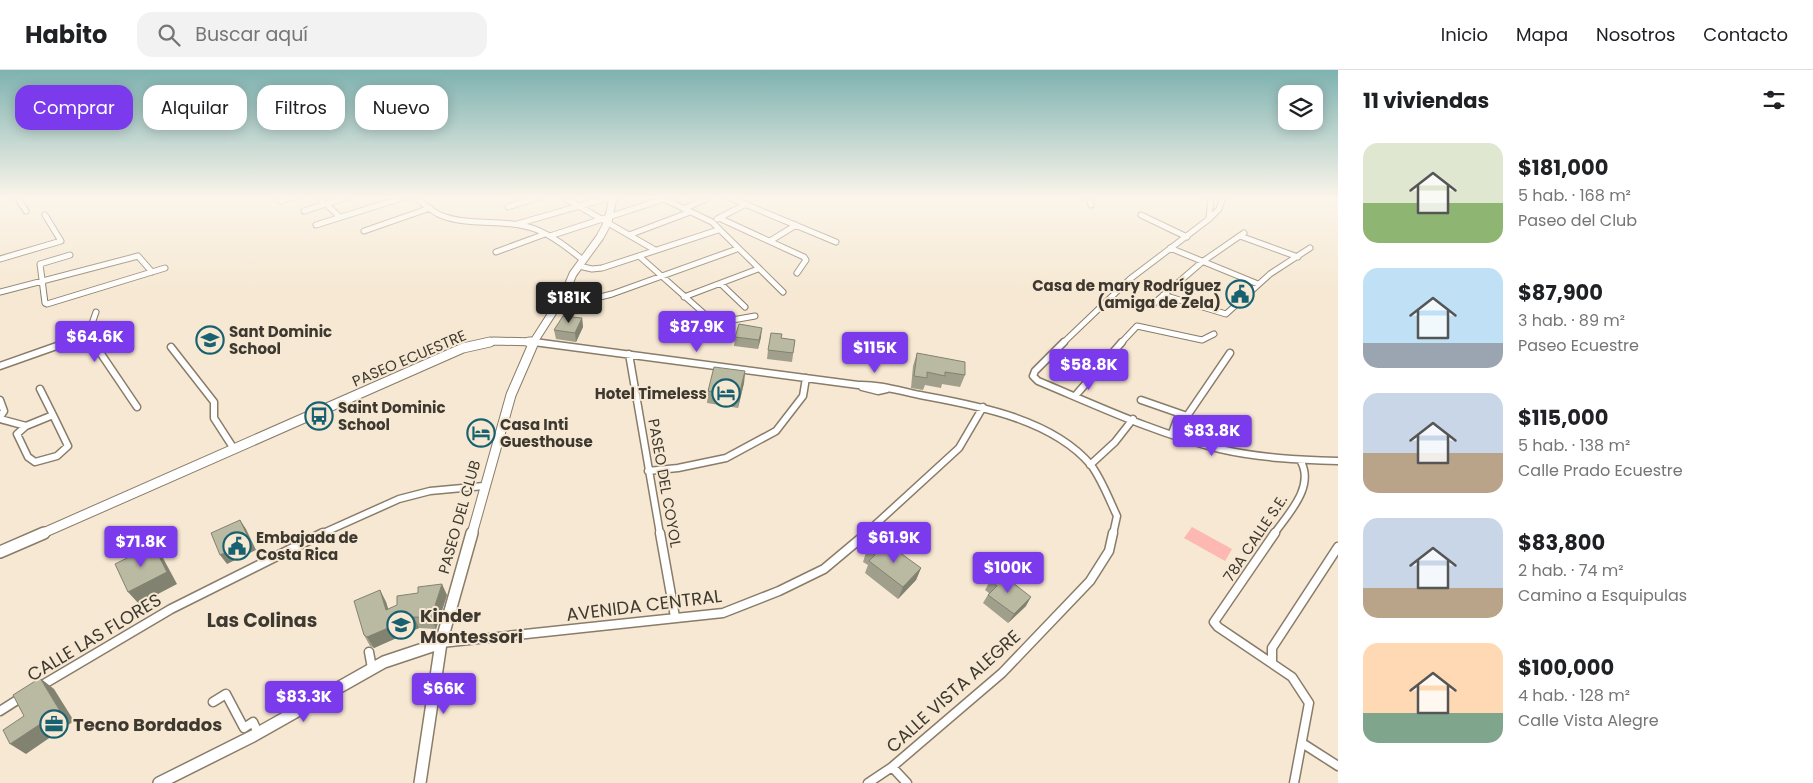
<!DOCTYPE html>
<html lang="es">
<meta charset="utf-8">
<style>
body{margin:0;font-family:Poppins,sans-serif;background:#f2f2f2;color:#202124;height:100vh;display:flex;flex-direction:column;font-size:19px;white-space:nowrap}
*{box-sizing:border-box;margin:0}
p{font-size:16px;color:#757577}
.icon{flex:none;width:28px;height:28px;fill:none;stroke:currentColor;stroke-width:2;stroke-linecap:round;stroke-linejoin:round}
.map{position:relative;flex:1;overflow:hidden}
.sheet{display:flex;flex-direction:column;background:#fff;width:475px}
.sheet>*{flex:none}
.banner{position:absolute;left:15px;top:15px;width:475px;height:45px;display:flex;gap:10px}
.fabs{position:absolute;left:1278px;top:15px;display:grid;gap:10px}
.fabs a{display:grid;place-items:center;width:45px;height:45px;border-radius:10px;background:#fff;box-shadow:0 2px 12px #0003;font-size:25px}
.price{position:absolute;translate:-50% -42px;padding:0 11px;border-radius:5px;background:#7c3aed;color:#fff;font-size:16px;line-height:32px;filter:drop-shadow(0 1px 2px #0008)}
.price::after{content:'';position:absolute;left:50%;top:30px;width:15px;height:11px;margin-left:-8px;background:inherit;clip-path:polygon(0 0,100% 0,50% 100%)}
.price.current{background:#222;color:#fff}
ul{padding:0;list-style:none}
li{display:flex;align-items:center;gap:15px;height:125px;padding:0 25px}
li span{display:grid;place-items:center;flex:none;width:140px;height:100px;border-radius:15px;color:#555}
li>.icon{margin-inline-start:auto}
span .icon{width:60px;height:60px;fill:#fffc;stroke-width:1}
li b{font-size:21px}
h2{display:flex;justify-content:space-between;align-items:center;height:60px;padding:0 25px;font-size:21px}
.chip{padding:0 18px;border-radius:15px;background:#fff;box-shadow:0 2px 12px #0003;font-size:18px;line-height:45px}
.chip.current{background:#7c3aed;color:#fff}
header{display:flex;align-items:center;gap:30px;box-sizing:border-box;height:70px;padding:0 25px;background:#fff;border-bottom:1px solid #e0e0e0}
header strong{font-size:24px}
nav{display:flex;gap:28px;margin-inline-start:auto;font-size:18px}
.search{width:350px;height:45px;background:#f2f2f2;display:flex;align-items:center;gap:12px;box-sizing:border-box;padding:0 18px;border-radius:15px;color:#757577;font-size:19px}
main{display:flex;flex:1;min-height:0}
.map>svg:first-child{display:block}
</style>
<header>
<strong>Habito</strong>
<div class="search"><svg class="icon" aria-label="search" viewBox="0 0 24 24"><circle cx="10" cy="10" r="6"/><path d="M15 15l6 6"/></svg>Buscar aquí</div>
<nav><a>Inicio</a><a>Mapa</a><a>Nosotros</a><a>Contacto</a></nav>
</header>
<main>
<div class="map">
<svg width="1338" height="713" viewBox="0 0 1338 713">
<rect width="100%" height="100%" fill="#f6e8d2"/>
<path fill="#fdb8b3" d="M1192,457L1232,479L1225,491L1184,468Z"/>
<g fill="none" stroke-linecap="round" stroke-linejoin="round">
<g stroke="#897c69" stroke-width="7">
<path id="minor-far2" d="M17,127L26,141
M318,127L340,147
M415,127C423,133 431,141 440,145C469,157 505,148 535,159C553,166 568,178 583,190
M563,127L655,180
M660,127L712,152L783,222
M728,127L836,172
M1089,127L1091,135
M1211,127L1209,149L1219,139L1223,127
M281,131L294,127
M508,137L539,127
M684,139L709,127
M304,141L348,127
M1141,145L1187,167
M719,148L804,187L806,190L797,203
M717,149L746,134
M517,154L611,127
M316,155L405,127
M364,161L430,138
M629,165L690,142
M550,166L664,129
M1240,166L1298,187
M770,171L796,155
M1170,178L1258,214
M496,182L545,164
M70,185L40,194L45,233L47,234L165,198
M138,186L152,202
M639,186L708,247L727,251L755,246
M0,189L61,171L45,145
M579,196L592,199L602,198L718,160
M721,214L745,237
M0,222L138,186
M565,223L596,228L612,224L737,179
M1163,225L1226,244L1270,204L1310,178
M684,227L758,199
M1151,236L1202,192L1244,163
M534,272L543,273
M65,273L88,265
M94,273L88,265L96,242
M1063,273L1130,209L1209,149
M1121,273L1137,256L1202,270L1214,264"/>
</g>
<g stroke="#897c69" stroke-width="9">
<path id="minor-far1" d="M93,272L137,337
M534,272L858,315C880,314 903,322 925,326C980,336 1053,350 1091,395C1102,410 1109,429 1117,446L1113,464
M1064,272L1035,301L1033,306L1038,311C1098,336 1157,364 1220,379C1259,388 1299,390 1338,391
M171,277L214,332V348L234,379
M629,284L660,464
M0,296L68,272
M862,317L878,321L887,319
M40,319L53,345
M1075,326L1122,272
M0,330L4,341L0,347
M1141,330L1187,346L1230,283
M53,345L68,376L57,386L35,392L28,387L17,364L26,356Z
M0,349L26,356
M1172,363L1179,345
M1090,395L1115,372L1133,349
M648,401L678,398L726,388L776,361L803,326L806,308
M321,464L399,429L430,421L484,416
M865,464L959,378L983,337
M1274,464C1288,444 1316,416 1300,390"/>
</g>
<g stroke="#897c69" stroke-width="11">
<path id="minor" d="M660,463L675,547
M1275,463L1214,552L1218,557L1292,607L1309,633L1294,713
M441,573L723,543L779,521L824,499L867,463
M369,582L372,598
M1272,592V578L1338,477
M39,617L171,539L323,463
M213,632L226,624L244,658L253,652L258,663
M0,641L22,627
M1302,673L1338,696
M892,697L907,713
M868,713L892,697L1002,603L1090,511L1109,481L1113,463"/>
</g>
<g stroke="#897c69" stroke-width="9">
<path id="tertiary-far2" d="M485,273L494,271L534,272
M533,273L565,223L573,204L600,167L608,152L613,127"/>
</g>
<g stroke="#897c69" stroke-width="11">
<path id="tertiary-far1" d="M529,272H534
M41,464L463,278L490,272
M472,464L511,325L534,272"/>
</g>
<g stroke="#897c69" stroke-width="14">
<path id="tertiary" d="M0,482L44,463
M159,713L253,666L384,592L441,573
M420,713L441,573L472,463"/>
</g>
<use href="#minor-far2" stroke="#fff" stroke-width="5"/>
<use href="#minor-far1" stroke="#fff" stroke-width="6"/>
<use href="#minor" stroke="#fff" stroke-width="8"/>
<use href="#tertiary-far2" stroke="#fff" stroke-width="7"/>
<use href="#tertiary-far1" stroke="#fff" stroke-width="9"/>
<use href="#tertiary" stroke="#fff" stroke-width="11"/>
</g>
<path fill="#a09f8b" d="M582,248L583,257L576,272L556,269L554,260Z
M735,267H761L758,279L734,276Z
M781,268L795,270L792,292L767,289L768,280Z
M917,283L965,305L960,317L942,314L941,318L925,315L923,320L911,318L913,296Z
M745,301L744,313L738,338L707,333L708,321Z
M867,479L880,481L921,498L916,510L898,529L865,503L868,495L863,492Z
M990,511L1026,536L1008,553L983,533L989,523L985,520Z
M380,520L386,532L388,539L447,525L436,559L419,558L374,578L370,576L364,565Z"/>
<path fill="#828271" d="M582,248L583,257L576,272L575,263Z
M762,258L761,267L758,279L759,270Z
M745,301L744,313L738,338L739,325Z
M240,450L246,459L256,480L227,494L220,485Z
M153,475L163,488L177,514L139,534L128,522Z
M921,498L916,510L898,529L903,517Z
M442,514L447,525L436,559L431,548Z
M380,520L386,532L392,551L386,540Z
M1031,527L1026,536L1008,553L1014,544Z
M414,547L419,558L374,578L367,567Z
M40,608L54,619L74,651L26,684L10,674L60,641Z"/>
<path fill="#bab9a2" stroke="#828271" d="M563,246L582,248L575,263L554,260Z
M739,254L762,258L759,270L735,267Z
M771,263L782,264L781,268L795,270L793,283L768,280Z
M917,283L965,292V305L945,302V306L927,302V308L914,306Z
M714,297L745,301L739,325L708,321Z
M240,450L250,471L220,485L211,463Z
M888,474L921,498L903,517L869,491L875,485L867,479L872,475L880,481Z
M153,475L167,502L128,522L115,494Z
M999,502L1031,527L1014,544L988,525L997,516L990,511Z
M442,514L431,548L414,547L367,567L364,565L354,531L380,520L386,540L397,535V526L418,523V517Z
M40,608L60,641L10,674L3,660L24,646L13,625Z"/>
<linearGradient id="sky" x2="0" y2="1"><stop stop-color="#7eb2b0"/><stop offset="0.56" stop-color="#fbf5eb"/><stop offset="1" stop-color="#fbf5eb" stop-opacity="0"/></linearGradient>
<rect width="1338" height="227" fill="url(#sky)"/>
<defs>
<g id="civic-ring" transform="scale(1.4375)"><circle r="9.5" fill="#f6e8d2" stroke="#186170" stroke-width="1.5"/><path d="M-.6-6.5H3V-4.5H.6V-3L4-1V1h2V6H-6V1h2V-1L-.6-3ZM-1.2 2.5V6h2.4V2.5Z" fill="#186170"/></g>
<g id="school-ring" transform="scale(1.4375)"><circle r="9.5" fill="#f6e8d2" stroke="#186170" stroke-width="1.5"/><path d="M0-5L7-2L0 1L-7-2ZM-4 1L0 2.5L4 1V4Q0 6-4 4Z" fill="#186170"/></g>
<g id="hotel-ring" transform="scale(1.4375)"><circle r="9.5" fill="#f6e8d2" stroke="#186170" stroke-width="1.5"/><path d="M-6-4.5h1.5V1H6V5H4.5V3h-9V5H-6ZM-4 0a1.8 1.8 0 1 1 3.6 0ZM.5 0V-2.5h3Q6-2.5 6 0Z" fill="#186170"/></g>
<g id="bus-ring" transform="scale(1.4375)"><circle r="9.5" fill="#f6e8d2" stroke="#186170" stroke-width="1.5"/><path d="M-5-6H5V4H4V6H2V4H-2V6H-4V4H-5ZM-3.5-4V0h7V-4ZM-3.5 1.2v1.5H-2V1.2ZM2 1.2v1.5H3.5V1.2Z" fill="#186170"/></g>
<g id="office-ring" transform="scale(1.4375)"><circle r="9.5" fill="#f6e8d2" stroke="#186170" stroke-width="1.5"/><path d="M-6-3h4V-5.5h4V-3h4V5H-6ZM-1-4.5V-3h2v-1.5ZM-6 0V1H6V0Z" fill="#186170"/></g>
</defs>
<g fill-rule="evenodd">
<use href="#civic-ring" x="1240" y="224"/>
<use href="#school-ring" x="210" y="270"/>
<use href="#hotel-ring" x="726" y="323"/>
<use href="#bus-ring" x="319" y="346"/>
<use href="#hotel-ring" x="481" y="363"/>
<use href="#civic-ring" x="237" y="476"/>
<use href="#school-ring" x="401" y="555"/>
<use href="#office-ring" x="54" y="654"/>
</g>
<g text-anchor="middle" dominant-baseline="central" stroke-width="4" stroke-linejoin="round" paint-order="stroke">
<g font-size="15" font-weight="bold" fill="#3e3930" stroke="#f6e8d2" text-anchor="start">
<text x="1221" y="215" text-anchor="end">Casa de mary Rodríguez<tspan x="1221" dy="17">(amiga de Zela)</tspan></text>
<text x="229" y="261">Sant Dominic<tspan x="229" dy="17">School</tspan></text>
<text x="707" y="323" text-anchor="end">Hotel Timeless</text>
<text x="338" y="337">Saint Dominic<tspan x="338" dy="17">School</tspan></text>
<text x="500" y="354">Casa Inti<tspan x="500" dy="17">Guesthouse</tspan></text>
<text x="256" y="467">Embajada de<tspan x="256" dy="17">Costa Rica</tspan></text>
</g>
<g font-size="15" fill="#3e3930" stroke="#f6e8d2">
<text transform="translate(409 288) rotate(-23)">PASEO ECUESTRE</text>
<text transform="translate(665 413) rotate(80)">PASEO DEL COYOL</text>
<text transform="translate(459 447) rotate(-74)">PASEO DEL CLUB</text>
<text transform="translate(1255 468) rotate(-56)">78A CALLE S.E.</text>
</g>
<g font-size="18" fill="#3e3930" stroke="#f6e8d2">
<text transform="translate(644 535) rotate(-7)">AVENIDA CENTRAL</text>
<text transform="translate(94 567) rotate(-31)">CALLE LAS FLORES</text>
<text transform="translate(953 621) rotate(-42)">CALLE VISTA ALEGRE</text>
</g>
<g font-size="18" font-weight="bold" fill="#3e3930" stroke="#f6e8d2" text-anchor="start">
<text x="420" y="545">Kinder<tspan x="420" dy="21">Montessori</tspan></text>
<text x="73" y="654">Tecno Bordados</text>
</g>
<g font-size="19" font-weight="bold" fill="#3e3930" stroke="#f6e8d2">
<text x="262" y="550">Las Colinas</text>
</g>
</g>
</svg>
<div class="fabs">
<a><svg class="icon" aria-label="layers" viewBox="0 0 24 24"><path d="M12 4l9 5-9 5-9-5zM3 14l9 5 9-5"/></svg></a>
</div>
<b class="price current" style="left:569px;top:254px">$181K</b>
<b class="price" style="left:697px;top:283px">$87.9K</b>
<b class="price" style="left:95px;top:293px">$64.6K</b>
<b class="price" style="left:875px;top:304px">$115K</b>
<b class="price" style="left:1089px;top:321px">$58.8K</b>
<b class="price" style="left:1212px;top:387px">$83.8K</b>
<b class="price" style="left:894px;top:494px">$61.9K</b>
<b class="price" style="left:141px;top:498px">$71.8K</b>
<b class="price" style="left:1008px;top:524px">$100K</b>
<b class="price" style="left:444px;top:645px">$66K</b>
<b class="price" style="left:304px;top:653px">$83.3K</b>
<div class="banner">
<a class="chip current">Comprar</a>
<a class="chip">Alquilar</a>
<a class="chip">Filtros</a>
<a class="chip">Nuevo</a>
</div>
</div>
<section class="sheet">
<h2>11 viviendas<svg class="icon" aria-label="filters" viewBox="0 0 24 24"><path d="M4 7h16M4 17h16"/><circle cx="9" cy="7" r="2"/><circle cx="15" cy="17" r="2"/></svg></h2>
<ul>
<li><span style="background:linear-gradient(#dfe7d0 60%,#8fb573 0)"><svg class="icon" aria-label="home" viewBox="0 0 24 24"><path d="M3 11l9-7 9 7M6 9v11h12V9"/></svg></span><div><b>$181,000</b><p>5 hab. · 168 m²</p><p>Paseo del Club</p></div></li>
<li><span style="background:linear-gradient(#bfe0f5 75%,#9aa5b1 0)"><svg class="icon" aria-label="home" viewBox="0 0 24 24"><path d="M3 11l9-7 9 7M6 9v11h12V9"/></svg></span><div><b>$87,900</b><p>3 hab. · 89 m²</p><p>Paseo Ecuestre</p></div></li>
<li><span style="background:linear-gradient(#c9d6e8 60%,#b9a48a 0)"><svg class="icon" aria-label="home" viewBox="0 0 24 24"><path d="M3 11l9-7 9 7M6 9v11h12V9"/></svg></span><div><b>$115,000</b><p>5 hab. · 138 m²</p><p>Calle Prado Ecuestre</p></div></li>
<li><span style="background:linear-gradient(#c9d6e8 70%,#b9a48a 0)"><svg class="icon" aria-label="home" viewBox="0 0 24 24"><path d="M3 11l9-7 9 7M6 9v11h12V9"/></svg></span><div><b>$83,800</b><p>2 hab. · 74 m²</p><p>Camino a Esquipulas</p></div></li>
<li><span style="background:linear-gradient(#ffd9b3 70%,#7fa58c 0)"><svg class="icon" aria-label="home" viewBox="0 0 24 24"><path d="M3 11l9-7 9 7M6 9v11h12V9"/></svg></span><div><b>$100,000</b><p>4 hab. · 128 m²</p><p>Calle Vista Alegre</p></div></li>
</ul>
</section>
</main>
